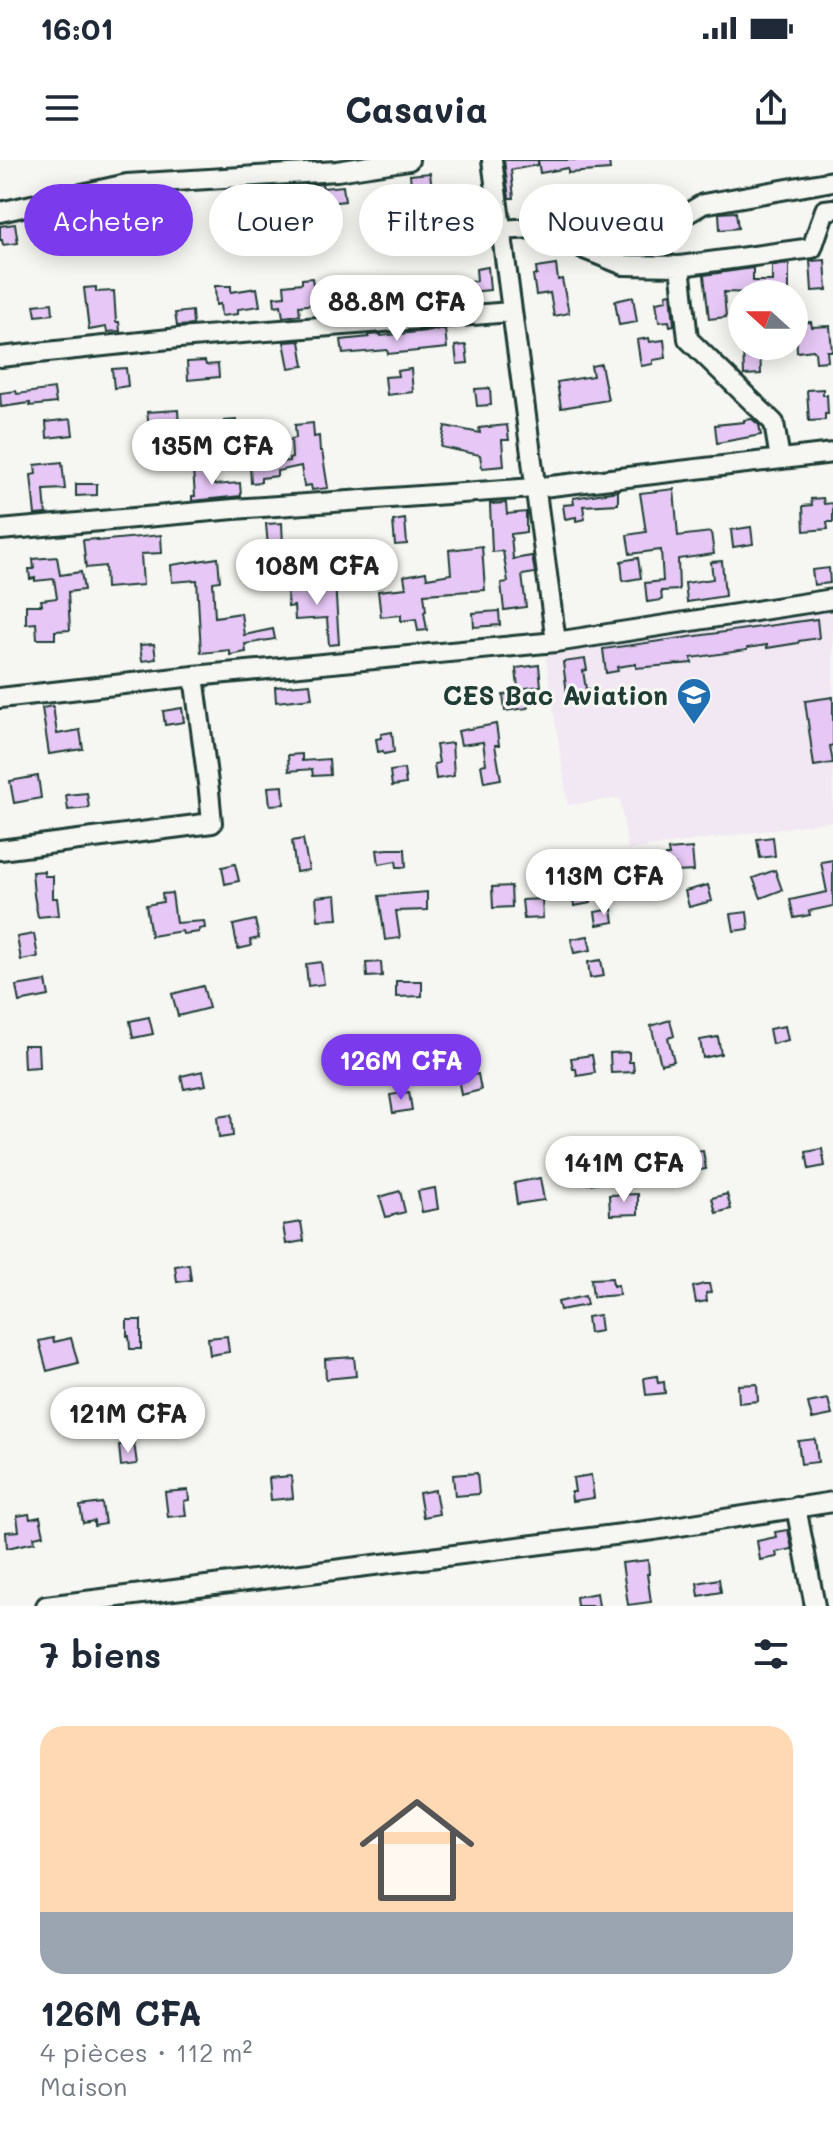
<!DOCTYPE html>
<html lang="fr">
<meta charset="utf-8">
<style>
body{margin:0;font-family:Mali,sans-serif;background:#f2f2f3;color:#1f2937;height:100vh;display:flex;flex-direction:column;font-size:30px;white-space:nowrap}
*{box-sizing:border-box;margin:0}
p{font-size:26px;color:#747a83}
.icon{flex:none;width:44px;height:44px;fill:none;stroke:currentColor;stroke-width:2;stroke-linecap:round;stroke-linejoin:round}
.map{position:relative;height:1446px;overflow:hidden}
.drawer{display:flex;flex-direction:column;background:#fff;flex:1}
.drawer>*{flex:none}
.hud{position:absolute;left:24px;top:24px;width:786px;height:72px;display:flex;gap:16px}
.needle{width:52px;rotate:291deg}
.controls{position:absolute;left:728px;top:120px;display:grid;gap:16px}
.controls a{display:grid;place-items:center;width:80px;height:80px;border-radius:50%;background:#fff;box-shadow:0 4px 20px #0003;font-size:40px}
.price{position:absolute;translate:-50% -68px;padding:0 18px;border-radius:28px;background:#fff;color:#222;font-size:26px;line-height:52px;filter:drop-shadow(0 2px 4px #0008)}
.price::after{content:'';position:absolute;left:50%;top:48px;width:24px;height:18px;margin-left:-12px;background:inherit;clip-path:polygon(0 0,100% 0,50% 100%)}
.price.on{background:#7c3aed;color:#fff}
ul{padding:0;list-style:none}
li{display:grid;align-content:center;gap:16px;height:424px;padding:0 40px}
li span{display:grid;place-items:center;height:248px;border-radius:24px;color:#555}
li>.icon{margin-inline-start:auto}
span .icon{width:144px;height:144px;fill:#fffc;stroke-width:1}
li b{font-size:34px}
h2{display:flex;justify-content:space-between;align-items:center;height:96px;padding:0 40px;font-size:34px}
.chip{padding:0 28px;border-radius:36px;background:#fff;box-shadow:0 4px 20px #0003;font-size:28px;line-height:72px}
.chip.on{background:#7c3aed;color:#fff}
.status{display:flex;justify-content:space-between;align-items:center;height:56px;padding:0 40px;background:#fff;direction:ltr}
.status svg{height:22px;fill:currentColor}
header{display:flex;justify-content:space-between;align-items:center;height:104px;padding:0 40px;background:#fff;font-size:36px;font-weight:700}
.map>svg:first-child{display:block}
</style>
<div class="status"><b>16:01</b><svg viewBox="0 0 49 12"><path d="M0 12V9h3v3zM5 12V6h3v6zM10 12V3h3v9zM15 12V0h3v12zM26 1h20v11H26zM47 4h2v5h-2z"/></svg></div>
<header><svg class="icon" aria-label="menu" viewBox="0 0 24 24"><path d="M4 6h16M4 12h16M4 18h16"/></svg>Casavia<svg class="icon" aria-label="share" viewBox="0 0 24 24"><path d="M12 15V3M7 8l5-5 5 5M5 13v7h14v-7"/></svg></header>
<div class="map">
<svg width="833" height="1446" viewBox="0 0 833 1446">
<rect width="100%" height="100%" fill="#f6f6f2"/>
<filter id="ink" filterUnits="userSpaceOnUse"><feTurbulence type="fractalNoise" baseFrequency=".0125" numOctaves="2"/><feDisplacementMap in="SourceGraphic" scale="16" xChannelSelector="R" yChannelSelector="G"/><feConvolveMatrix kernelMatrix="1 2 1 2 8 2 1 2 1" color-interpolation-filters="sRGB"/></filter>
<g filter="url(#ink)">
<path fill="#f1e8f3" d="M833,445V661L628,690L620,638L568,645L545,493Z"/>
<path fill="#e6c7f5" stroke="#1f3d34" stroke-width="2" d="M504,0H538V5L511,10L514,38H509Z
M538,0H609L610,10L568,13V8L540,13Z
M430,13L432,29L412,32L410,15Z
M322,24L323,28L343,26L345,41L309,45L306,25Z
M129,43L131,61L78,70L80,82L60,84L58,65L44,68L42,55L86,47L99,46L100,48Z
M736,52L738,68L720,70L719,53Z
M15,64L18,83L3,85L2,80H0V66Z
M668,70L673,94H654L650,74Z
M825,100L827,130L812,131L810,101Z
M789,104V134L724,132L726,157L709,159L704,115L753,108V121H772V106Z
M556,105L558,120L562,119L569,153L554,156L550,133L536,135L533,115H537L536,108Z
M488,107L490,130L470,132L469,122L477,121L476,109Z
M312,118L316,144L299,146L300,155L283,157L281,145L275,146L274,137L285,136L284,125L302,123V119Z
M215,126H231V132L257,128L260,146L238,149V154L221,156L220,144L216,145Z
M96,127V132L114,131L116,162H119L120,171L107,172L106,167L89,170L84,128Z
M671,133L674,165L670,166L669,161L659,162L656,142L667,140L666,134Z
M633,137L637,162L619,165L615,141Z
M52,143L53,154L36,156L34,145Z
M192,151L193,165L177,166L175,153Z
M811,162L812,167L830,166L832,191H827L828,201L816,202L815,192L813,190L797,192L796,163Z
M445,169L447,188L388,194L387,190L343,194L341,180L369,177V175L381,174V176Z
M649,178L650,182L664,180L666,198L653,200V204L641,206L637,180Z
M300,181L304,206L289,208L284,182Z
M466,185L468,203L457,204L455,186Z
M743,186H760L761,214L744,215Z
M205,201L206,205L218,204L219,217L188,220L187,202Z
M601,204L608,240L561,248L557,222L593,216L591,206Z
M126,208L128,226L114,228L112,209Z
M411,209L413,232L387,235L385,217L398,216L397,211Z
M490,228L491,245L477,246L475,229Z
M54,229L56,243L30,246V243L1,247L0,233L16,231L17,234Z
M823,229V235H827L828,254H825V260L809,261L807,230Z
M178,250L179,269L166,270L165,266L149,267L147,252Z
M71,259L73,275L47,278L46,262Z
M752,259L759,265L761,275L717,283L715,265L744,262V260Z
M236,260L237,269L260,267L261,281L252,282L253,297L228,299L224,261Z
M313,263L314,277L319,276L320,291H322L328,328L312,330L311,325L304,326L301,306L277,311V316L261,318V322L251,323L250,305L289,301V299L292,298L291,279L296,278L295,265Z
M507,265L509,280H502L504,306L482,308L480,295L441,287L445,266L480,273L479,268Z
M62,302L65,329L44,330L46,354L35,355L31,315L36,314L35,305Z
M212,309L214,325L240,323L241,336L192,341V336H195L193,310Z
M76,324H97V335L76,336Z
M674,329L678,376L711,372L714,394L678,399L679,430L661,431L662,440L647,442L645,423L663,421L661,390L630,394L627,375L646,372L640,333Z
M618,331V344L583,346L585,359L576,361V357L565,359L563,345L574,344L573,338Z
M823,338L824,344L833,343V362H827L828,369L804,371L803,346L812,345L811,339Z
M506,343L507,354L526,352V372L511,374L513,399L532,396L535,413L522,415L526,447L504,450L501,423L508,422L503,391L492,392L490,344Z
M405,359L407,384L395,385L393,361Z
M282,363L283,386L268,387L266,364Z
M751,367L753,384L733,387L731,370Z
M161,375L162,393L141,394L143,425L106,428L105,406L86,408L83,380L97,379V381Z
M482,386L485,430L424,434L426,451L424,452L427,470L418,471L416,459L401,461V455L381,457L378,431L406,428L404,416L426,412L427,418L451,414L449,390Z
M303,393L305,410L292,411L290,394Z
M57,397L60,415L81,412L84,430L68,432L70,470L55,471V479H37L36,463L26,464V445H42L41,440L57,438L54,419L35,421V418L30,419L29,409H34L33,399Z
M218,398L220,421L213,422L215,457L241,453L244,475L273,469L275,479L245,484L246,492L230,495V490L201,493L197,420L172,422L171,405Z
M638,398L641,418L623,421L621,401Z
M722,401L725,436L687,442L685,423L713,419L711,402Z
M829,408L830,423L814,425L812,410Z
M335,422L339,484L329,485L327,458L295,460L294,446L288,447L287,431L318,428V425Z
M499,451L500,465L474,467L473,453Z
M817,459L819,478L799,481L798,483L767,488V485L747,488V490L691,498L692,503L636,508V504L617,507L618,511L606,513L603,489Z
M154,484L156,499L142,501L140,485Z
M585,499L587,510L583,511L586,529H591L592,539L568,542L563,502Z
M539,505L541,526L518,529L516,508Z
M310,524L312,538L276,542L275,527Z
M526,532L528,548L505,551L503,535Z
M833,537V585L830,586L833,603L814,606L805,541Z
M53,546L57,574L80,570L83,589L49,594L42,548Z
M182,548L184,562L165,565L163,551Z
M496,564L499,585H495L501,619L484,622L481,605L486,604L483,582L461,585L458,571Z
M392,572L394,592L384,594L383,591L378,592L376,579L381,578V574Z
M452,583L454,616L436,619L434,604L439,603L436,585Z
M302,594V601L329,599L330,615L313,616L312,609L289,611L288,595Z
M404,609L406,624L392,626L390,611Z
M38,616L41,638L14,643L10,621Z
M283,626L284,644L270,645L268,627Z
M87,633L89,648L68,650L66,635Z
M773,677L775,696L760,698L757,679Z
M303,679L309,710L296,712L292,681Z
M692,688L694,711L676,712L675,705L666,706L665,696H669L668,690Z
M388,689H405L406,707H397L396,701L379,704L377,690Z
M579,693L582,708H586L591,743L574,746L568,710H572L569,695Z
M833,700V746L809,751L810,755L794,758L790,740L827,732L821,702Z
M235,704L239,721L225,724L222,707Z
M775,710L782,730L761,738L753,718Z
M44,711V716H53V738H57L59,755L38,757L34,735L32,712Z
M708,725L712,741L689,747L685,731Z
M511,726L512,747L493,748L492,727Z
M427,732V750L396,751L400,778L385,780L379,736Z
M172,733L176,763L204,761L205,768L199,769V772L183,774L182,771L151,776L146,745L163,742L162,734Z
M336,735L338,759L318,760L316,737Z
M542,739L543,758L524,759L522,740Z
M612,749L614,762L597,765L595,752Z
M747,752L749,769L734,771L731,754Z
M255,760L259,778L250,780L251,786L238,789L233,765Z
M34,774L38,797L21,800L17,777Z
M588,776L591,790L574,793L571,779Z
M601,800L604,816L590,818L588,802Z
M321,802L324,824L308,826L306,804Z
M381,802L382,816L367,817L366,803Z
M46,821L49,836L19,842L16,826Z
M396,821H422V836L396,837Z
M203,826L209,848L178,856L172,834Z
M149,857L153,874L133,878L130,861Z
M670,860L674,876L668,878L674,901L661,904L651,866Z
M785,866L788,880L772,884L769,869Z
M718,877L721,894L703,898L700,880Z
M23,885H38L39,907L24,908Z
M629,892V902H633L634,912L611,913L610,893Z
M592,895L595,913L577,916L576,909H573L571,898Z
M203,911L206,925L184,929L181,916Z
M478,914L481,930L461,935L458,918Z
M409,932L412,950L393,953L390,935Z
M231,955L233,976L219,978L217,957Z
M822,989L825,1006L809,1009L806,992Z
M703,991L706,1009L689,1012L686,993Z
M600,1007L602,1022L588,1024L587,1008Z
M540,1018L544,1040L517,1044L514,1023Z
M435,1028L438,1049L422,1052L418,1031Z
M400,1031L405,1052L386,1057L380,1037Z
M638,1034V1054L610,1055L609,1035Z
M727,1034L731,1049L716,1053L712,1038Z
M301,1062L304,1081L286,1084L283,1065Z
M189,1104L191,1120L177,1122L175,1106Z
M612,1118L613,1126L618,1125L619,1135L593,1137L591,1119Z
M704,1124H709L711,1132L706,1133L707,1141L696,1143L693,1127Z
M585,1136L587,1145L560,1150L558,1142Z
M599,1155L601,1171L589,1173L587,1157Z
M127,1160H141V1189H130L129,1176H127Z
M227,1176L229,1192L210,1195L208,1178Z
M53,1178L54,1182L71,1178L78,1203L47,1211L39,1181Z
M354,1197L356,1216L326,1219L325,1199Z
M657,1216L658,1223L664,1222L665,1233L646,1235L644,1218Z
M757,1224L758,1241L739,1243L738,1225Z
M828,1239L832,1255L812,1259L808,1243Z
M153,1249L154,1272H139L138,1250Z
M815,1279L818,1302L801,1304L798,1281Z
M134,1283L137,1304L121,1306L119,1285Z
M477,1313L479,1334L455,1336L453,1315Z
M591,1315L594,1338L572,1341L571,1332H575L573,1318Z
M291,1316L293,1338L271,1340L269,1318Z
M188,1330L189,1340L184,1341L186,1355L168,1357L165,1332Z
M435,1330L439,1354L423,1357L419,1333Z
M102,1343L105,1364L94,1366V1361L83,1363L80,1346Z
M29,1354L30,1359L40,1357L44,1375L34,1377L35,1382L7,1388L6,1372L19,1371L17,1356Z
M788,1370L792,1389L776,1392L777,1397L760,1400L757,1381L776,1377L775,1372Z
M648,1400L649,1414H647L651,1442L628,1445L622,1403Z
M719,1419L721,1432L699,1436L697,1423Z
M597,1433L599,1446H577L576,1437Z"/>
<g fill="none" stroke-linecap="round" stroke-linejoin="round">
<g stroke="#1f3d34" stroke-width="24">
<path id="minor" d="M492,0L556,482
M0,52L127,24L337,11L409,0
M501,70L532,68L624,105L680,106L812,88L825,50L833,49
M566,80L688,53L703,44L833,21
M680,106L688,179L774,263L780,299
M0,197L179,178L511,152
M0,370L234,349L534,328L833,293
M0,538L194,516L556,482L833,439
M0,690L212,663L209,631L194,516
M796,1347L815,1446
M46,1446L654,1370L833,1342"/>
</g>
<use href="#minor" stroke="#f6f6f2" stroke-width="18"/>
</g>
</g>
<defs>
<g id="school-pin" transform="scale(1.8)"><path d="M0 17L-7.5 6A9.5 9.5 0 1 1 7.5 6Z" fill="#1f6fb2" stroke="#f6f6f2"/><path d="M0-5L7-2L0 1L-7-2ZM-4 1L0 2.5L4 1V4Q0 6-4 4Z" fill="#fff"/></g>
</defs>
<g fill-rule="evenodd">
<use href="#school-pin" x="694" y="535"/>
</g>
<g text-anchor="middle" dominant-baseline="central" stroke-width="6" stroke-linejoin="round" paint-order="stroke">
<g font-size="26" font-weight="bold" fill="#1f3d34" stroke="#f6f6f2" text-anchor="end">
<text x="668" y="535">CES Bac Aviation</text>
</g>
</g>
</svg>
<div class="controls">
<a><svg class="needle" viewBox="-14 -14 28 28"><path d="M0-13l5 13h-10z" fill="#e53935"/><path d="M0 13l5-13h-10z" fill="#747a83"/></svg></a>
</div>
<b class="price" style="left:397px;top:183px">88.8M CFA</b>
<b class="price" style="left:212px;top:327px">135M CFA</b>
<b class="price" style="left:317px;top:447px">108M CFA</b>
<b class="price" style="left:604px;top:757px">113M CFA</b>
<b class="price on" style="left:401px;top:942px">126M CFA</b>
<b class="price" style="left:624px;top:1044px">141M CFA</b>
<b class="price" style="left:128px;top:1295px">121M CFA</b>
<div class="hud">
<a class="chip on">Acheter</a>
<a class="chip">Louer</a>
<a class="chip">Filtres</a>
<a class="chip">Nouveau</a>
</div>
</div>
<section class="drawer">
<h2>7 biens<svg class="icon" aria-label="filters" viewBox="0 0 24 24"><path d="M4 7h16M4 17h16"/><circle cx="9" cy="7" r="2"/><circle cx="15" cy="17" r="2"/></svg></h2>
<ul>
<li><span style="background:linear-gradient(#ffd9b3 75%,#9aa5b1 0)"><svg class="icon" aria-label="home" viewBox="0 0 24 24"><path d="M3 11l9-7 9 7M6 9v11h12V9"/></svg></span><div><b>126M CFA</b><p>4 pièces · 112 m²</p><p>Maison</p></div></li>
</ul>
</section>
